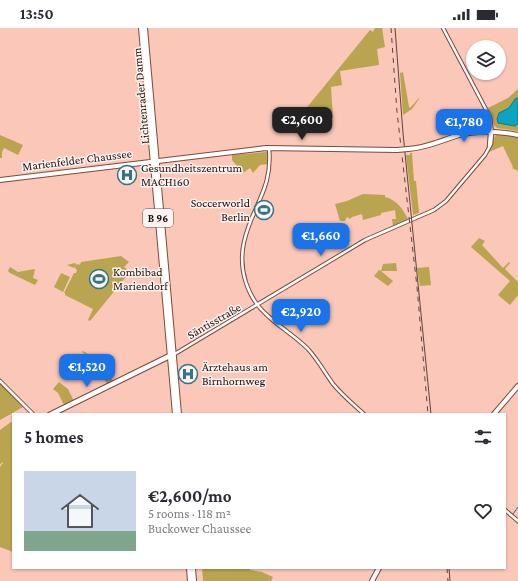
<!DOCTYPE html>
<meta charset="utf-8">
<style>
body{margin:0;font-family:"Crimson Pro",serif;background:#f7f7f7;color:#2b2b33;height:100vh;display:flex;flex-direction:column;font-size:15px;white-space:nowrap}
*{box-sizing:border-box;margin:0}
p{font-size:13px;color:#7c7c81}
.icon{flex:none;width:22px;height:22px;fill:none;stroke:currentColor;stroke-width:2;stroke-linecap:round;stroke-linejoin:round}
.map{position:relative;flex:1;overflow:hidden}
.panel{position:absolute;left:12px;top:385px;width:494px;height:156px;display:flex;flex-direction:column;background:#fff;border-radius:0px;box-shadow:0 1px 3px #0004}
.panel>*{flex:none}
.fabs{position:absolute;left:466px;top:12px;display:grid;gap:8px}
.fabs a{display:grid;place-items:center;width:40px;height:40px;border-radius:50%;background:#fff;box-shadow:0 1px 3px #0004;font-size:20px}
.price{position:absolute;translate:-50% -34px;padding:0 9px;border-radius:8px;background:#1a73e8;color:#fff;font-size:13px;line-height:26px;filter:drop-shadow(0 1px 2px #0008)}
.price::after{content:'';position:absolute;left:50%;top:24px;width:12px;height:9px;margin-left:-6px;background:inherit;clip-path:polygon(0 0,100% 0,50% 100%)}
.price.selected{background:#222;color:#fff}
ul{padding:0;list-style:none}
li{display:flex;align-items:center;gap:12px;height:100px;padding:0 12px}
li span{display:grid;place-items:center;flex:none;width:112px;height:80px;border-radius:0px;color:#555}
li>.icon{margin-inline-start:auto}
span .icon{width:48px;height:48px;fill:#fffc;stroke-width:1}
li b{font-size:17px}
h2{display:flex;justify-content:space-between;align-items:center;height:48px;padding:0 12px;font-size:17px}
.status{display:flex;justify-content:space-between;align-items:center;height:28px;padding:0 20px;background:#fff;direction:ltr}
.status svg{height:11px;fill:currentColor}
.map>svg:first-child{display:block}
</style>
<div class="status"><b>13:50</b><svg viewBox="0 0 49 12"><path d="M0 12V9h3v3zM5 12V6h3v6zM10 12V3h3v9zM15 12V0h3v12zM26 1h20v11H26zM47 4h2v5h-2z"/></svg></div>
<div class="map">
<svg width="518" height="553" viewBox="0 0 518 553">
<rect width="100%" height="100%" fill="#fac7b9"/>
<path fill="#b9a450" d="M375,0H382L385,19L377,21L379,37L340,43L342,57L331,59L333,90L321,92L300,88L370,2L373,4Z
M403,44L409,79L410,80L419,70V71L412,81L403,87L400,45Z
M518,61V103L497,100L494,97L488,80L508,70Z
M497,106L518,109V143L512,140L513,139L503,118L489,124L487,127C491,120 492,111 497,106Z
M0,107L23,117L18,127L4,120L2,124V130H0Z
M267,124L268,136L260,137L253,145L250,140L243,145L232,132V127Z
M410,125H412L414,153H416L419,185L413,187L406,127H410Z
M363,166L385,167V169C397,172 402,180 408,191L393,198L392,191H396L395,182L381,185V187L363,192L362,186L352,189L350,191L347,189L345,193H340L335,176L347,173Z
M479,210L485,213L482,217L503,240L509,234L510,235L505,241L518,254V267L510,277L498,267L510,253L471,219Z
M121,228L129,234L124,239L130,244L90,293L88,292L93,281L65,267V265H64L74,245H76L77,242L75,240L76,238L74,240L67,237L75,235L77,237L78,236L80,237L81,234Z
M396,235L397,243H381L393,253L388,258L374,248L379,242L381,243L383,236Z
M10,239L18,244L35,241L33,250L38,252L35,257L10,245L8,243Z
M429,239L431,257L420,258L417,240Z
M61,245L70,249L63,264L54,259Z
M83,323L107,338L106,339L113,353L107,356L95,333L82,324Z
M59,354L68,361L74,373L64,377L58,365L53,361Z
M0,355L23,379L0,392Z
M11,394H13V413L12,416L13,417V524L0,519V439L3,435L2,434L0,437V402Z
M202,540H250V542L262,544L273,549L271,553H203Z"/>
<path fill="#09a5c1" stroke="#11788a" d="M518,70V96L515,98L498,95L497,91L499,85L509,80L515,71Z"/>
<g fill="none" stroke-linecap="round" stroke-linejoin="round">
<path stroke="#11788a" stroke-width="1" d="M513,486L518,479"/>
<g stroke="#7e483a" stroke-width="4.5">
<path id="minor" d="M488,88L490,106L489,118
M269,121C273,161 252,178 244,214C238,241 247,270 268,288C281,300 296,309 308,321C318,332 325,345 333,356C342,367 353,376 364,386
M0,353L33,386
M49,386L171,326
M54,386L168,330L365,212L434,182L446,173L485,127L491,116L492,106L490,89L443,0
M505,482L518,493"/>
</g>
<g stroke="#7e483a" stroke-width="6">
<path id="major" d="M141,0L175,386
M145,0L179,386
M408,121C426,120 440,113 456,108C476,102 498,103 518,107
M0,152L266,120L397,122
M494,386L518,358
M189,540L190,553
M193,540L194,553
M372,553L379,540"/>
</g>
<use href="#minor" stroke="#fff" stroke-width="2.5"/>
<use href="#major" stroke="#fff" stroke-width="4"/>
<path stroke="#61433b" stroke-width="1" d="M395,0L403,105L431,386
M449,540L450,553"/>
<path stroke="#61433b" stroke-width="1" stroke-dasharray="5 5" stroke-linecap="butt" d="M391,0L397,84L417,259L428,386
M447,540L448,553"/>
<g stroke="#7e483a" stroke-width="6" stroke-linecap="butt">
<path id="major-bridge" d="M397,122L408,121"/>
</g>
<use href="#major-bridge" stroke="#fff" stroke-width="4"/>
</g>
<defs>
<g id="hospital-ring" transform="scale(1)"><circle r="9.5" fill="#faf3f2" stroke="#327585" stroke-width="1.5"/><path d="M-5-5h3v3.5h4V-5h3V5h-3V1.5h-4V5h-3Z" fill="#327585"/></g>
<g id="stadium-ring" transform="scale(1)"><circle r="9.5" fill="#faf3f2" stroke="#327585" stroke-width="1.5"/><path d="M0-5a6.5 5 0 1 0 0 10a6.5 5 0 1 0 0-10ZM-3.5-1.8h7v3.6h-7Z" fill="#327585"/></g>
</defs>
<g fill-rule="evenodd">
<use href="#hospital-ring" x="127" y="147"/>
<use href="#stadium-ring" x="264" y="182"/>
<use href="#stadium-ring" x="99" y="251"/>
<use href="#hospital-ring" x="188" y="346"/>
</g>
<g text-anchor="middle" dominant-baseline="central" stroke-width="3" stroke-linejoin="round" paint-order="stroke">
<rect fill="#faf3f2" stroke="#65534f" stroke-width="1" x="143" y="181" width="30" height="18" rx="3"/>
<g font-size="11" font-weight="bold" fill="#250f09">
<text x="158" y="190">B 96</text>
</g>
<g font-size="12" fill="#250f09" stroke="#faf3f2">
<text transform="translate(141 68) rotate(-95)">Lichtenrader Damm</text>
<text transform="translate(77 132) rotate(-7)">Marienfelder Chaussee</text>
<text transform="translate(214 293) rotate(-30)">Säntisstraße</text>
</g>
<g font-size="12" fill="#250f09" stroke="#faf3f2" text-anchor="start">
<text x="141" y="140">Gesundheitszentrum<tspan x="141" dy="14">MACH160</tspan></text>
<text x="250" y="175" text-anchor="end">Soccerworld<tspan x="250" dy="14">Berlin</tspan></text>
<text x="113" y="244">Kombibad<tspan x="113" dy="14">Mariendorf</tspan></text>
<text x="202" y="339">Ärztehaus am<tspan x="202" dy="14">Birnhornweg</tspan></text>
</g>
</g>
</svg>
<div class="fabs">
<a><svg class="icon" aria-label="layers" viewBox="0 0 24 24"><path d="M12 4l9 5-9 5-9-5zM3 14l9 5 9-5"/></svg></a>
</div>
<b class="price selected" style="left:302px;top:113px">€2,600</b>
<b class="price" style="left:464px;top:115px">€1,780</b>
<b class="price" style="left:321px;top:229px">€1,660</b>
<b class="price" style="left:301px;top:305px">€2,920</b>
<b class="price" style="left:87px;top:360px">€1,520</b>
<section class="panel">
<h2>5 homes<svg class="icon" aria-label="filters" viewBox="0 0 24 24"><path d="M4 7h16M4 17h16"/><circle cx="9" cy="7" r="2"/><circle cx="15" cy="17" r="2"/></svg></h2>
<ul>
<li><span style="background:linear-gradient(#c9d6e8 75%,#7fa58c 0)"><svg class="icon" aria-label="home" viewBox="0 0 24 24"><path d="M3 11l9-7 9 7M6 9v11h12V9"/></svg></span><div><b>€2,600/mo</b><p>5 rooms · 118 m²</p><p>Buckower Chaussee</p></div><svg class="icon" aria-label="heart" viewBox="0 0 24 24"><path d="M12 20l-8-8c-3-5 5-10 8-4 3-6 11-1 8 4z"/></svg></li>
</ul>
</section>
</div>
